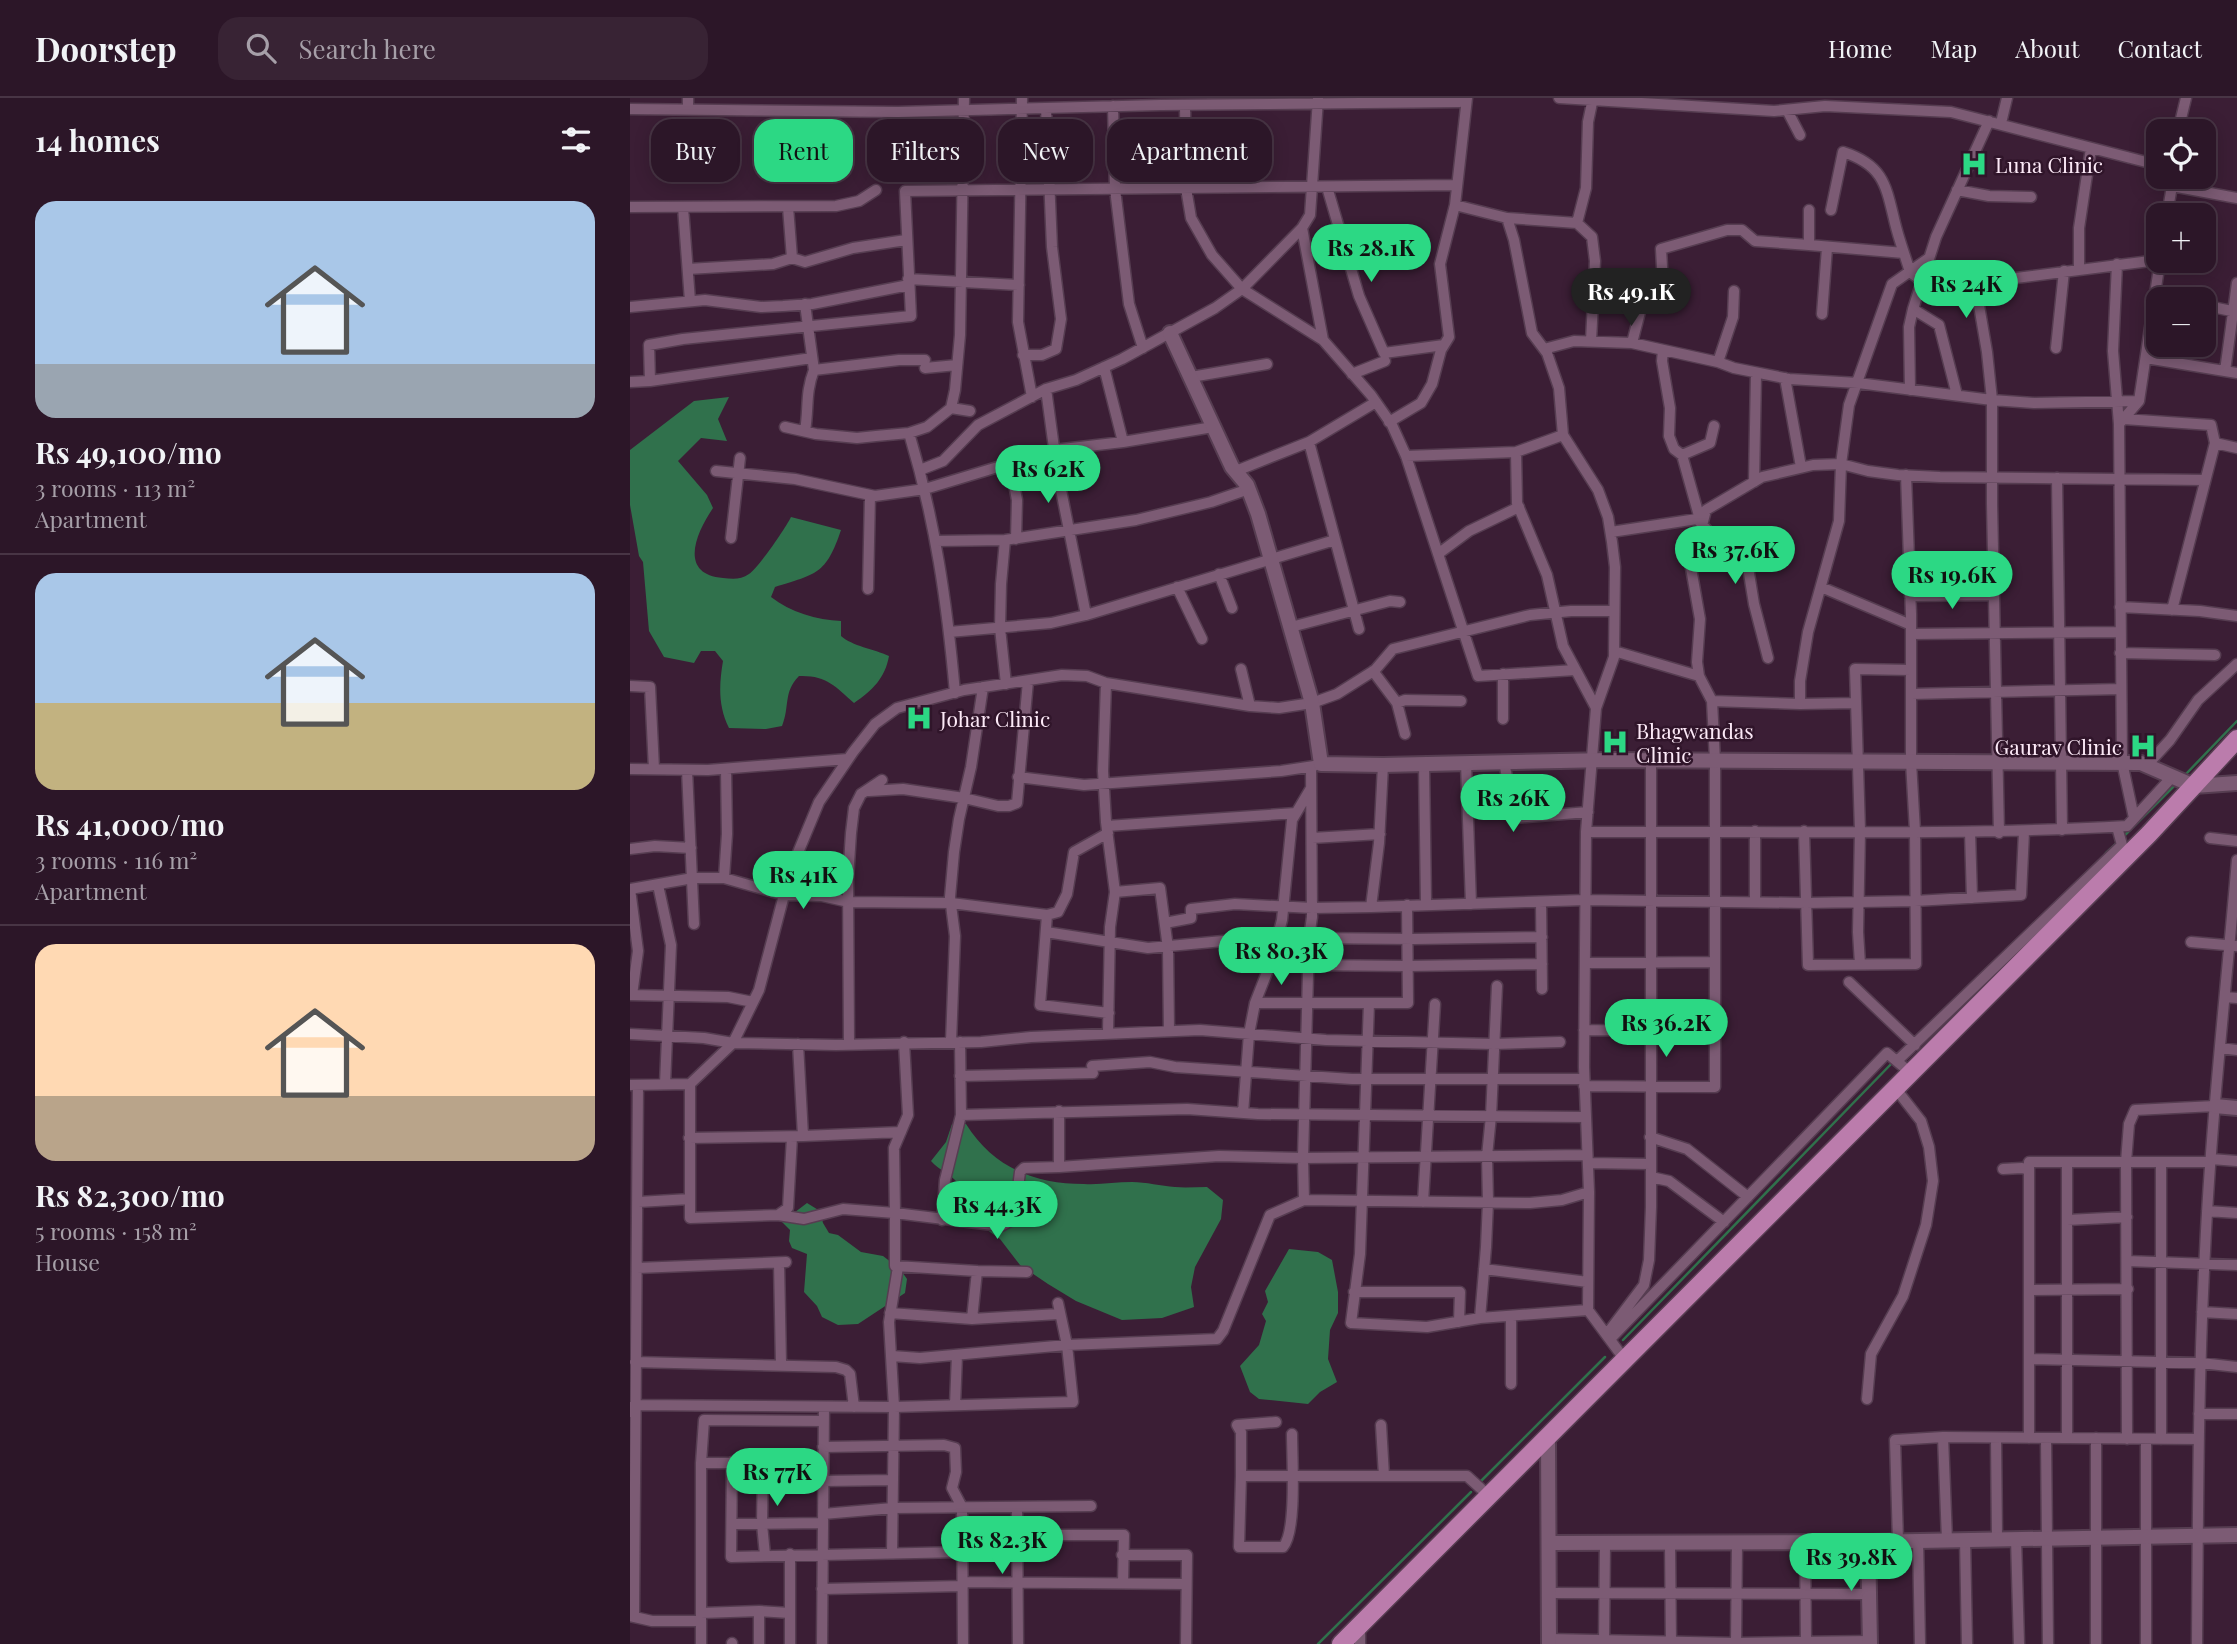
<!DOCTYPE html>
<meta charset="utf-8">
<style>
body{margin:0;font-family:"Playfair Display",serif;background:#382334;color:#f1f3f6;height:100vh;display:flex;flex-direction:column;font-size:26px;white-space:nowrap}
*{box-sizing:border-box;margin:0}
p{font-size:23px;color:#a69fa8}
.icon{flex:none;width:38px;height:38px;fill:none;stroke:currentColor;stroke-width:2;stroke-linecap:round;stroke-linejoin:round}
.map{position:relative;flex:1;overflow:hidden}
.details{display:flex;flex-direction:column;background:#2c1628;width:630px}
.details>*{flex:none}
.top-card{position:absolute;left:21px;top:21px;width:665px;height:63px;display:flex;gap:14px}
.tools{position:absolute;left:1516px;top:21px;display:grid;gap:14px}
.tools a{display:grid;place-items:center;width:70px;height:70px;border-radius:14px;background:#2c1628;box-shadow:0 4px 18px #0003,0 0 0 2px #483545;font-size:35px}
.price{position:absolute;translate:-50% -60px;padding:0 16px;border-radius:24px;background:#2cd884;color:#111;font-size:23px;line-height:46px;filter:drop-shadow(0 2px 4px #0008)}
.price::after{content:'';position:absolute;left:50%;top:42px;width:21px;height:16px;margin-left:-10px;background:inherit;clip-path:polygon(0 0,100% 0,50% 100%)}
.price.current{background:#222;color:#fff}
ul{padding:0;list-style:none}
li{display:grid;align-content:center;gap:14px;height:371px;padding:0 35px}
li+li{border-top:2px solid #483545}
li span{display:grid;place-items:center;height:217px;border-radius:21px;color:#555}
li>.icon{margin-inline-start:auto}
span .icon{width:126px;height:126px;fill:#fffc;stroke-width:1}
li b{font-size:30px}
h2{display:flex;justify-content:space-between;align-items:center;height:84px;padding:0 35px;font-size:30px}
.chip{padding:0 24px;border-radius:21px;background:#2c1628;box-shadow:0 4px 18px #0003,0 0 0 2px #483545;font-size:24px;line-height:63px}
.chip.current{background:#2cd884;color:#111}
header{display:flex;align-items:center;gap:42px;box-sizing:border-box;height:98px;padding:0 35px;background:#2c1628;border-bottom:2px solid #483545}
header strong{font-size:33px}
nav{display:flex;gap:38px;margin-inline-start:auto;font-size:24px}
.search{width:490px;height:63px;background:#382334;display:flex;align-items:center;gap:18px;box-sizing:border-box;padding:0 24px;border-radius:21px;color:#a69fa8;font-size:26px}
main{display:flex;flex:1;min-height:0}
.map>svg:first-child{display:block}
</style>
<header>
<strong>Doorstep</strong>
<div class="search"><svg class="icon" aria-label="search" viewBox="0 0 24 24"><circle cx="10" cy="10" r="6"/><path d="M15 15l6 6"/></svg>Search here</div>
<nav><a>Home</a><a>Map</a><a>About</a><a>Contact</a></nav>
</header>
<main>
<section class="details">
<h2>14 homes<svg class="icon" aria-label="filters" viewBox="0 0 24 24"><path d="M4 7h16M4 17h16"/><circle cx="9" cy="7" r="2"/><circle cx="15" cy="17" r="2"/></svg></h2>
<ul>
<li><span style="background:linear-gradient(#a9c7e8 75%,#9aa5b1 0)"><svg class="icon" aria-label="home" viewBox="0 0 24 24"><path d="M3 11l9-7 9 7M6 9v11h12V9"/></svg></span><div><b>Rs 49,100/mo</b><p>3 rooms · 113 m²</p><p>Apartment</p></div></li>
<li><span style="background:linear-gradient(#a9c7e8 60%,#c2b280 0)"><svg class="icon" aria-label="home" viewBox="0 0 24 24"><path d="M3 11l9-7 9 7M6 9v11h12V9"/></svg></span><div><b>Rs 41,000/mo</b><p>3 rooms · 116 m²</p><p>Apartment</p></div></li>
<li><span style="background:linear-gradient(#ffd9b3 70%,#b9a48a 0)"><svg class="icon" aria-label="home" viewBox="0 0 24 24"><path d="M3 11l9-7 9 7M6 9v11h12V9"/></svg></span><div><b>Rs 82,300/mo</b><p>5 rooms · 158 m²</p><p>House</p></div></li>
</ul>
</section>
<div class="map">
<svg width="1607" height="1546" viewBox="0 0 1607 1546">
<rect width="100%" height="100%" fill="#3b1e35"/>
<path fill="#30714c" d="M99,299L88,321L97,343L71,340L48,363L77,397L83,410C66,435 48,476 93,480C102,481 111,482 119,476C129,469 155,431 161,419L211,432C196,477 186,476 145,489L141,499C160,514 187,522 211,523V538C222,548 244,551 259,558C255,580 243,592 224,605C205,588 196,577 169,578C153,594 160,609 152,628L136,631L99,630C88,608 89,587 93,563L85,553H71L64,565L34,559L19,533L13,464L9,458L0,407V352L64,303Z
M322,1026H336C363,1069 404,1086 454,1086C470,1087 486,1084 502,1084C516,1084 531,1088 545,1089C555,1090 566,1089 577,1089L593,1102L591,1121L565,1169L561,1189L564,1209L532,1220L492,1222L446,1203L418,1186L390,1167L370,1141L336,1117C335,1107 335,1093 327,1084C320,1076 309,1072 301,1063L316,1044Z
M177,1105L190,1113L193,1125L199,1135L208,1137L231,1154L253,1158L270,1171L277,1181L275,1195L228,1226L208,1227L192,1219L187,1208L174,1194L177,1156L162,1150L159,1143L160,1132L152,1124Z
M659,1151L688,1154L702,1162L708,1194V1215L700,1232L698,1261L707,1284L690,1294L678,1306L629,1301L620,1294L610,1268L629,1247L636,1223L632,1216L638,1204L635,1193Z"/>
<g fill="none" stroke-linecap="round" stroke-linejoin="round">
<path stroke="#30714c" stroke-width="2.5" d="M1556,676L1607,623
M1494,738L1546,686
M1476,755L1489,743
M993,1242L1264,963
M849,1385L975,1259
M688,1546L841,1394"/>
<g stroke="#563d51" stroke-width="13">
<path id="street" d="M58,0V11
M392,0L388,224L402,299
M929,0L1144,13L1195,8L1321,14L1528,67
M688,1L680,117L672,130L693,242L741,297L762,327L776,358L848,578L945,572
M555,7L556,90L561,120L582,157L612,191L693,242
M483,8L485,91L499,206L513,250
M0,11L268,14L531,7L829,4L837,0
M1157,12L1170,37
M1371,25L1377,0
M1548,33L1556,0
M1542,88L1607,100
M697,89L729,198L754,255L814,247
M1327,92L1359,98L1401,99
M825,107L877,120L884,142L902,235L917,255L929,290L933,337L968,392L978,419L982,444L985,469L984,559L966,610L956,734L954,969L959,1094L958,1212L995,1262
M0,109L206,108L229,103L246,92
M53,109L60,203
M1179,112V147L1274,155
M1201,112L1213,54C1254,67 1256,88 1265,125C1269,142 1275,157 1280,174L1292,183L1313,186L1354,184L1528,162
M1537,117L1542,88L1540,79
M877,120L947,125L962,139L965,163L961,243
M947,125L956,90L958,24L963,0
M162,160L175,164L223,150L276,142
M1487,166L1483,253L1489,326
M58,171L143,166L162,160L158,109
M1449,171V130L1461,50
M278,181L389,187
M1345,184L1357,254L1362,302V406L1369,735
M1104,193L1103,219L1088,264L1104,270L1159,281L1228,285L1362,302L1404,305L1509,303
M1525,196L1550,201
M175,206L184,272L269,262H295
M1573,207L1606,214
M0,209L75,202L131,209L153,208L182,206L279,187
M1283,211L1309,227L1327,297
M1192,216L1197,150
M1002,245L1012,206L1033,187L1031,151L1097,132H1112L1125,143L1179,147
M1426,250L1434,173
M914,251L944,243L1002,245L1088,264
M1033,252L1032,263L1040,310L1039,338L1044,351L1052,357
M393,257H412L426,251L431,221L422,149L416,10
M1516,260L1607,275
M474,269L493,344L583,329
M295,270L327,267
M1595,273L1607,185
M722,276L755,263
M561,279L637,266
M1155,280L1171,369
M20,283L182,260
M0,284L20,283L19,247L53,241L281,218L275,93L827,87
M416,291L427,372L456,517
M1280,292L1279,229L1283,211L1306,139L1359,23
M321,310L340,313
M1494,321L1581,327L1585,345L1542,512
M759,324L791,305L802,286L811,252L819,239L810,166L825,107L837,0
M1084,328L1080,345L1052,357L1071,425L1093,450L1115,451L1124,506L1138,560
M155,329L186,336L227,340L246,338L279,335L297,329L321,310L325,292L330,237L334,0
M175,333C179,310 175,295 184,272
M279,335C305,422 317,504 325,595
M679,344L729,531
M1585,345L1607,350
M886,354L887,405L917,477L933,548L966,610
M776,358L886,354L933,337
M380,365L387,402L386,441
M290,372L313,363L348,327L416,291L446,282L492,261L585,210L612,191L672,130
M86,373L165,381L245,398L295,391L424,352L493,344
M606,373L679,344L746,304
M1427,380L1432,732
M1124,384L1126,275
M981,434L1067,421L1071,425
M101,440L110,360
M375,442L371,486L370,530L376,586
M306,443L375,442L506,422L581,404L619,391
M808,456L839,433L889,409
M589,476L602,510
M547,489L572,541
M1191,489L1281,527
M238,491L240,397
M1280,498L1364,497
M1490,509L1570,513L1607,518
M661,529L760,503L770,504
M319,534L421,525L456,517L705,442
M1281,536L1490,534
M984,553L1069,578
M1490,555L1585,557
M611,571L620,608
M743,573L767,605L775,602L831,603
M873,576V621
M476,585L473,673L476,724L485,794L480,829L478,935
M0,588L20,589L24,671
M1281,596L1491,591
M1082,603L1170,606L1226,605
M767,605L775,636
M1170,606V583L1178,534L1209,423L1211,366L1219,307L1262,186L1299,160
M874,664L885,720L958,714
M836,665L841,806
M794,666L796,806
M1518,666L1540,642L1568,602L1607,566
M753,667L749,745L741,809L955,802L1176,805L1285,803L1391,797L1394,734
M0,671L78,672L218,661
M57,672L64,826
M388,679L454,687L651,673L684,668
M239,693L273,691L334,700L368,708H379L387,705L398,583
M1504,720L1492,664L1489,326L1509,303L1530,163
M477,728L666,715
M1125,733V804
M1174,733L1178,867L1286,866L1285,733L1281,664V516L1276,377
M956,734C1137,733 1317,738 1497,728L1542,679
M1340,734L1342,800
M682,740L750,736
M1580,740L1607,743
M0,751L25,748L61,750
M94,780L154,797L192,798L219,804L321,805L417,817L410,907L479,915
M28,787L41,847L35,986
M0,791L63,780H94L97,736L96,671
M0,791L8,853L2,897
M485,794L530,790L538,850L539,933
M911,804L912,891
M417,817L428,814L437,796L444,754L478,735
M535,825L561,820V811L605,806L682,810L741,809
M416,834L518,850L593,843L646,844L679,840L682,819L681,669
M912,839L784,841L679,840L673,1060L674,1102L900,1105L932,1102L959,1094
M1561,844L1607,848
M955,865L1085,864
M1230,866L1228,834L1230,733L1225,571L1281,572
M678,867L777,868L912,866
M1219,884L1285,947
M0,897L98,899L123,904
M1595,899L1607,900
M625,905H778L777,807
M739,905L730,1156L721,1225L797,1229L850,1220L958,1212
M954,932L1085,933
M0,936L74,940L103,945L206,947L351,944L401,939L570,932L696,942L864,946L930,944
M321,944L325,838L320,799L324,754L329,721L341,669L353,589
M330,944L331,1017L557,1011L628,1016L956,1019
M168,946L173,1038L271,1034
M219,946L218,781L221,735L224,710L231,696L252,682
M1590,950L1607,952
M1267,963L1492,747L1487,729
M462,968L520,964L545,969L722,981H954
M330,978L463,975
M60,986V1120L148,1117L174,1121L213,1111L265,1115L264,1050L278,1017L274,944
M0,987L60,986L103,945L129,892L154,797L167,757L189,704L223,654L245,626L267,610L334,592L432,577L457,578L476,585L620,608L649,610L682,605L707,596L745,572L763,551L900,517L941,513H984
M954,988L1085,989V663L1082,603L1069,578L1067,564L1070,521L1061,470L1076,412L1132,379L1183,367L1211,366L1238,373L1268,377L1310,379L1574,382
M429,1013V1069L589,1058L673,1060L957,1057
M613,1015L619,936L625,905L641,864L652,822L662,722L681,690
M1020,1039L1057,1051L1118,1099
M59,1040L173,1038
M1581,1061L1607,1063
M1531,1064V1341
M958,1065L1021,1066
M1373,1071L1392,1070L1399,1072
M1021,1079L1039,1083L1094,1124
M8,1104L60,1101
M793,1104L805,906
M1577,1113L1607,1115
M148,1117L158,1110L162,1039
M312,1122L315,1082L331,1017
M1437,1122L1497,1119
M1497,1163L1607,1167
M149,1165L151,1266
M7,1170L156,1164
M854,1171L958,1184
M397,1174L347,1173L265,1168V1115L371,1128L384,1121L390,1074L394,1070L429,1069
M1399,1192L1498,1191
M724,1194H830L829,1224
M1572,1214L1607,1216
M260,1215L342,1221L429,1216
M850,1220L856,1149L858,1104L857,1058L861,1018L867,888
M342,1221L347,1173
M977,1236L1014,1187L1019,1162L1021,1109V662
M983,1238L1257,955L1282,976
M262,1258L290,1260L437,1247L587,1241L593,1233L640,1117L674,1102
M1399,1261L1571,1265L1607,1269
M5,1264L206,1269L216,1272L220,1276L224,1309
M881,1286V1218
M1237,1301L1241,1256L1273,1198L1296,1127L1303,1083L1299,1049L1291,1023L1266,991
M325,1307L327,1257
M0,1314L4,1307L264,1309L443,1304L437,1247L428,1205
M1569,1316H1607
M646,1324L607,1327L611,1334V1378H837L859,1398
M751,1327L754,1378
M1313,1339L1317,1442
M1366,1340L1367,1440
M1399,1340V1064H1581
M1416,1340L1418,1546
M1437,1340V1064
M1497,1341L1496,1064L1499,1026L1505,1012L1585,1008
M1516,1341V1546
M193,1349L314,1347L325,1350L326,1374L322,1390L332,1409L333,1546
M102,1364L101,1459L333,1454
M133,1364L132,1426L135,1457
M71,1365L193,1363
M611,1378L609,1449H653C667,1434 662,1359 662,1336
M193,1383L263,1382
M387,1409L388,1546
M193,1416L263,1410L461,1408
M102,1426L193,1425
M333,1437H494L493,1485
M1386,1440L1389,1546
M1335,1441L1337,1546
M1288,1442L1290,1546
M1268,1443L1265,1342L1313,1339L1569,1341
M1175,1444L1176,1546
M1040,1445L1041,1546
M262,1455L264,1309L259,1224L268,1169
M160,1456V1546
M492,1457H557L556,1546
M333,1484L556,1486
M192,1491L333,1488
M919,1495L1239,1496
M129,1513V1546
M71,1515L129,1513L160,1515
M0,1518L22,1523H71
M4,1518L8,987
M730,1527V1546
M919,1541L1106,1545L1240,1543
M71,1546V1365L74,1322L193,1323
M102,1546V1545
M192,1546L194,1309
M974,1546L975,1445
M1106,1546L1107,1444
M1466,1546V1340
M1567,1546C1568,1415 1568,1284 1575,1153C1581,1023 1596,892 1607,762"/>
</g>
<g stroke="#563d51" stroke-width="18">
<path id="secondary" d="M540,235L602,369L617,387L628,416L682,605L691,666L753,667L978,662L1511,665L1564,688L1607,685
M1585,1008L1607,1010
M918,1339L919,1546
M1238,1444L1240,1546
M919,1445L1238,1444L1607,1437"/>
</g>
<g stroke="#563d51" stroke-width="21">
<path id="highway" d="M711,1546L1519,736L1607,641"/>
</g>
<use href="#street" stroke="#7c5b74" stroke-width="10"/>
<use href="#secondary" stroke="#7c5b74" stroke-width="14"/>
<use href="#highway" stroke="#bb7cac" stroke-width="18"/>
</g>
<defs>
<g id="hospital-bare" transform="scale(2.1)"><path d="M-5-5h3v3.5h4V-5h3V5h-3V1.5h-4V5h-3Z" fill="#2cd884" stroke="#30152a" stroke-width="2.5" paint-order="stroke"/></g>
</defs>
<g fill-rule="evenodd">
<use href="#hospital-bare" x="1344" y="66"/>
<use href="#hospital-bare" x="289" y="620"/>
<use href="#hospital-bare" x="985" y="644"/>
<use href="#hospital-bare" x="1513" y="648"/>
</g>
<g text-anchor="middle" dominant-baseline="central" stroke-width="5" stroke-linejoin="round" paint-order="stroke">
<g font-size="21" fill="#fce9f7" stroke="#30152a" text-anchor="start">
<text x="1365" y="66">Luna Clinic</text>
<text x="310" y="620">Johar Clinic</text>
<text x="1006" y="632">Bhagwandas<tspan x="1006" dy="24">Clinic</tspan></text>
<text x="1492" y="648" text-anchor="end">Gaurav Clinic</text>
</g>
</g>
</svg>
<div class="tools">
<a><svg class="icon" aria-label="locate" viewBox="0 0 24 24"><circle cx="12" cy="12" r="6"/><path d="M12 2v4M12 18v4M2 12h4M18 12h4"/></svg></a>
<a>+</a>
<a>−</a>
</div>
<b class="price" style="left:741px;top:186px">Rs 28.1K</b>
<b class="price" style="left:1336px;top:222px">Rs 24K</b>
<b class="price current" style="left:1001px;top:230px">Rs 49.1K</b>
<b class="price" style="left:418px;top:407px">Rs 62K</b>
<b class="price" style="left:1105px;top:488px">Rs 37.6K</b>
<b class="price" style="left:1322px;top:513px">Rs 19.6K</b>
<b class="price" style="left:883px;top:736px">Rs 26K</b>
<b class="price" style="left:173px;top:813px">Rs 41K</b>
<b class="price" style="left:651px;top:889px">Rs 80.3K</b>
<b class="price" style="left:1036px;top:961px">Rs 36.2K</b>
<b class="price" style="left:367px;top:1143px">Rs 44.3K</b>
<b class="price" style="left:147px;top:1410px">Rs 77K</b>
<b class="price" style="left:372px;top:1478px">Rs 82.3K</b>
<b class="price" style="left:1221px;top:1495px">Rs 39.8K</b>
<div class="top-card">
<a class="chip">Buy</a>
<a class="chip current">Rent</a>
<a class="chip">Filters</a>
<a class="chip">New</a>
<a class="chip">Apartment</a>
</div>
</div>
</main>
